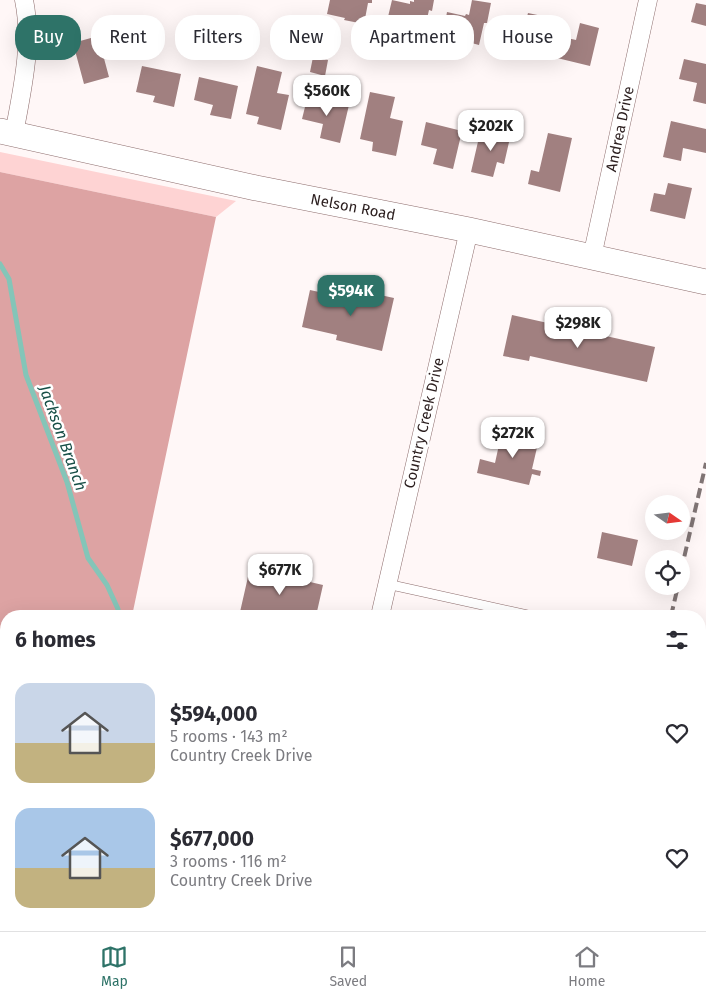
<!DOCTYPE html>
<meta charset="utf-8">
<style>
body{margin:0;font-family:"Fira Sans",sans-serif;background:#f7f7f7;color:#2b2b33;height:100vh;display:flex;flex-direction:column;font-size:19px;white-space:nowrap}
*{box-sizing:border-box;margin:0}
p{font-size:16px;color:#7c7c81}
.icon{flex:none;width:28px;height:28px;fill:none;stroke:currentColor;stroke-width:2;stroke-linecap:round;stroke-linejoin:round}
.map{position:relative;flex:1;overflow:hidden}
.panel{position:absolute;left:0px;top:610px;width:706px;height:321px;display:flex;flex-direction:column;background:#fff;border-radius:20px 20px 0 0;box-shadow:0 5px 20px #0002}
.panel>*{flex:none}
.top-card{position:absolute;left:15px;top:15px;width:676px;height:45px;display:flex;gap:10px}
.needle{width:32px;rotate:104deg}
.buttons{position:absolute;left:645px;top:495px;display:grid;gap:10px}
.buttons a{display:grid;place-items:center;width:45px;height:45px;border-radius:50%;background:#fff;box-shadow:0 5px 20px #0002;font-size:25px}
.price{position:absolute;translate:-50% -42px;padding:0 11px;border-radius:10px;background:#fff;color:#222;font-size:16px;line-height:32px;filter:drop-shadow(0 1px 2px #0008)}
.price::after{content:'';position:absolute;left:50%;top:30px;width:15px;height:11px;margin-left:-8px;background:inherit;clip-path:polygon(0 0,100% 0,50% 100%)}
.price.on{background:#2e7368;color:#fff}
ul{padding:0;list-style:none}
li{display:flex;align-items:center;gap:15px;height:125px;padding:0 15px}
li span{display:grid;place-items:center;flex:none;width:140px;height:100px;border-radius:15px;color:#555}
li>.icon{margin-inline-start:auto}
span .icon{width:60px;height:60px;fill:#fffc;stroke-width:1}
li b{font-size:21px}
h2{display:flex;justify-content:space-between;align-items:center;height:60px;padding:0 15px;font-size:21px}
.chip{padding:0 18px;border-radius:20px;background:#fff;box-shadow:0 5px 20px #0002;font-size:18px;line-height:45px}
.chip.on{background:#2e7368;color:#fff}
.tab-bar{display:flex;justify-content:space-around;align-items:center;height:70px;border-top:1px solid #e1e1e2;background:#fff;font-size:14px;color:#7c7c81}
.tab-bar a{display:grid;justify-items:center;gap:2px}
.tab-bar .on{color:#2e7368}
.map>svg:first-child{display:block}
</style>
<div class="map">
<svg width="706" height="931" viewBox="0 0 706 931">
<rect width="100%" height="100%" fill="#fff7f7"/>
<path fill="#fed3d3" d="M0,152L236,201L216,217L0,172Z"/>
<path fill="#dda3a3" d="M0,172L216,217L132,616H6V925H69L68,931H0Z"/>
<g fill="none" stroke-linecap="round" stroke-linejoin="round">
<path stroke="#84c5b8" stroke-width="5" d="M0,264L9,279L26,375L67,482L88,558L107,585L118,609V616
M276,925L282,931
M37,931L39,925"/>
</g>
<path fill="#a18080" d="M330,0H372V3H368L364,24L344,20L345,18L327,14Z
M392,0L410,4V1L414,2V0H434L432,11L429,10L424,32L405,28V25L387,21Z
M472,0L491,3L487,23H484L479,45L460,40L461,38L443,34L447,12L465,16L466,14L469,15Z
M696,3L706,5V26L691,22Z
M528,13L547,17L543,37L540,36L535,58L516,54V51L498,47L503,26L521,30V28H524Z
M580,23L599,28L590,66L553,57L558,36L576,40Z
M98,36L109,77L84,84L73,43Z
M313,57L328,60L325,76L310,72Z
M684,59L706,64V104L693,101L697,83L679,79Z
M142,66L181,74L174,107L153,102L155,96L136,92Z
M257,66L282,72L277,93L289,95L281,130L257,124L259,117L246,114Z
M199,77L238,86L231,119L210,115L213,105L194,100Z
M370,92L395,97L390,118L403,121L396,156L372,151L373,142L360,139Z
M308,95L349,105L340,143L320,138L323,124L302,119Z
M671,121L706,129V153L683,148L681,161L663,157Z
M426,122L462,131L453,169L433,164L437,149L421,145Z
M498,126L512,129L504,164L497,162L493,177L471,172L480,133L495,137Z
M548,133L572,138L560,192L528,184L531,170L539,172Z
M668,183L692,188L685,219L650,211L654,193L665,195Z
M348,288L394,298L382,351L336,340L337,335L302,327L310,290L346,298Z
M512,315L655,347L647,382L530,356L529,361L503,356Z
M502,431L539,439L532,469L541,471L540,476L532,474L529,485L477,473L480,459L495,463Z
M602,532L638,540L632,566L597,558Z
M250,568L323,585L316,616H259L240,612Z"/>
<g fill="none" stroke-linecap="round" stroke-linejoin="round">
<g stroke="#8d6d6d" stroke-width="10">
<path id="lane" d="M387,584L532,616
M535,925L538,926"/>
</g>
<g stroke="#8d6d6d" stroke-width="19">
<path id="street" d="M14,134C22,90 33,44 24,0
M592,257L648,0
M380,616L469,230
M310,931L311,925"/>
</g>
<g stroke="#8d6d6d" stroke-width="26">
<path id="secondary" d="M0,131L256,188L469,230L706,282"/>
</g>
<use href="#lane" stroke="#fff" stroke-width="9"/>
<use href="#street" stroke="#fff" stroke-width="18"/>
<use href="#secondary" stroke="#fff" stroke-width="25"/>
<path stroke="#807575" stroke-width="4" stroke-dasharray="10 5" stroke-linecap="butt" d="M681,571L706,463
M671,616L678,586
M599,931L600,925"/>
</g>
<g text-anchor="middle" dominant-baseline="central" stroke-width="5" stroke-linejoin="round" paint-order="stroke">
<g font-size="15" fill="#2b1e1e" stroke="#fff">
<text transform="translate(620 129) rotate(-78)">Andrea Drive</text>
<text transform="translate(353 207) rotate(11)">Nelson Road</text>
<text transform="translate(424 423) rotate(-77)">Country Creek Drive</text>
</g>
<g font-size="16" font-style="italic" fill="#174f47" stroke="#fff">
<text transform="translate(63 438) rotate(70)">Jackson Branch</text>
</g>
</g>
</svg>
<div class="buttons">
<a><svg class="needle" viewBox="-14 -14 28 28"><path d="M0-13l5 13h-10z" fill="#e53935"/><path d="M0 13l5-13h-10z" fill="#7c7c81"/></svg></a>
<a><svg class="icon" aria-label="locate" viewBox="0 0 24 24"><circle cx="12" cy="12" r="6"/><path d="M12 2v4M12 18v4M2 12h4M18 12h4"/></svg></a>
</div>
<b class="price" style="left:327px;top:117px">$560K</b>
<b class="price" style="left:491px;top:152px">$202K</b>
<b class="price on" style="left:351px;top:317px">$594K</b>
<b class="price" style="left:578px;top:349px">$298K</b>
<b class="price" style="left:513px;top:459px">$272K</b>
<b class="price" style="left:280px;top:596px">$677K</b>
<div class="top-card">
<a class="chip on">Buy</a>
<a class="chip">Rent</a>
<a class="chip">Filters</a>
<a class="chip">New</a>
<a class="chip">Apartment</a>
<a class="chip">House</a>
</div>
<section class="panel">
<h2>6 homes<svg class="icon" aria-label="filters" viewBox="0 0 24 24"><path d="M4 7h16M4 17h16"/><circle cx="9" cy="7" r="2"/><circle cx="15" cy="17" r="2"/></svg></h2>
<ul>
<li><span style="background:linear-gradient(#c9d6e8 60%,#c2b280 0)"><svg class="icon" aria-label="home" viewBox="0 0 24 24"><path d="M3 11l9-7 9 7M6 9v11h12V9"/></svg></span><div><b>$594,000</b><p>5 rooms · 143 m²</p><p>Country Creek Drive</p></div><svg class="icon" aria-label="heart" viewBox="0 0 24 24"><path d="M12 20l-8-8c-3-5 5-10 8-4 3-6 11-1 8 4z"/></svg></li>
<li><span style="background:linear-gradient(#a9c7e8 60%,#c2b280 0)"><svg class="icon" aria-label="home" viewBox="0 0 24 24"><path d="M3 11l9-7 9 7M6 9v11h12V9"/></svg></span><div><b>$677,000</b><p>3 rooms · 116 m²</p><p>Country Creek Drive</p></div><svg class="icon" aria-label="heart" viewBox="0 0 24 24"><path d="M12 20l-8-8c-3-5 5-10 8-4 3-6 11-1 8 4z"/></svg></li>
</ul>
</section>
</div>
<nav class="tab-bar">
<a class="on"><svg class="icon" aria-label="map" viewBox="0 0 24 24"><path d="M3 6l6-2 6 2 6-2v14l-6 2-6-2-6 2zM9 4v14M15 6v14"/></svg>Map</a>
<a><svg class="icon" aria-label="saved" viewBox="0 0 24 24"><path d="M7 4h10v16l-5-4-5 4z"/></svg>Saved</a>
<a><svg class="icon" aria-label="home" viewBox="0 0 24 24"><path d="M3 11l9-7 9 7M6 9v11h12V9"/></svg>Home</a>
</nav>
